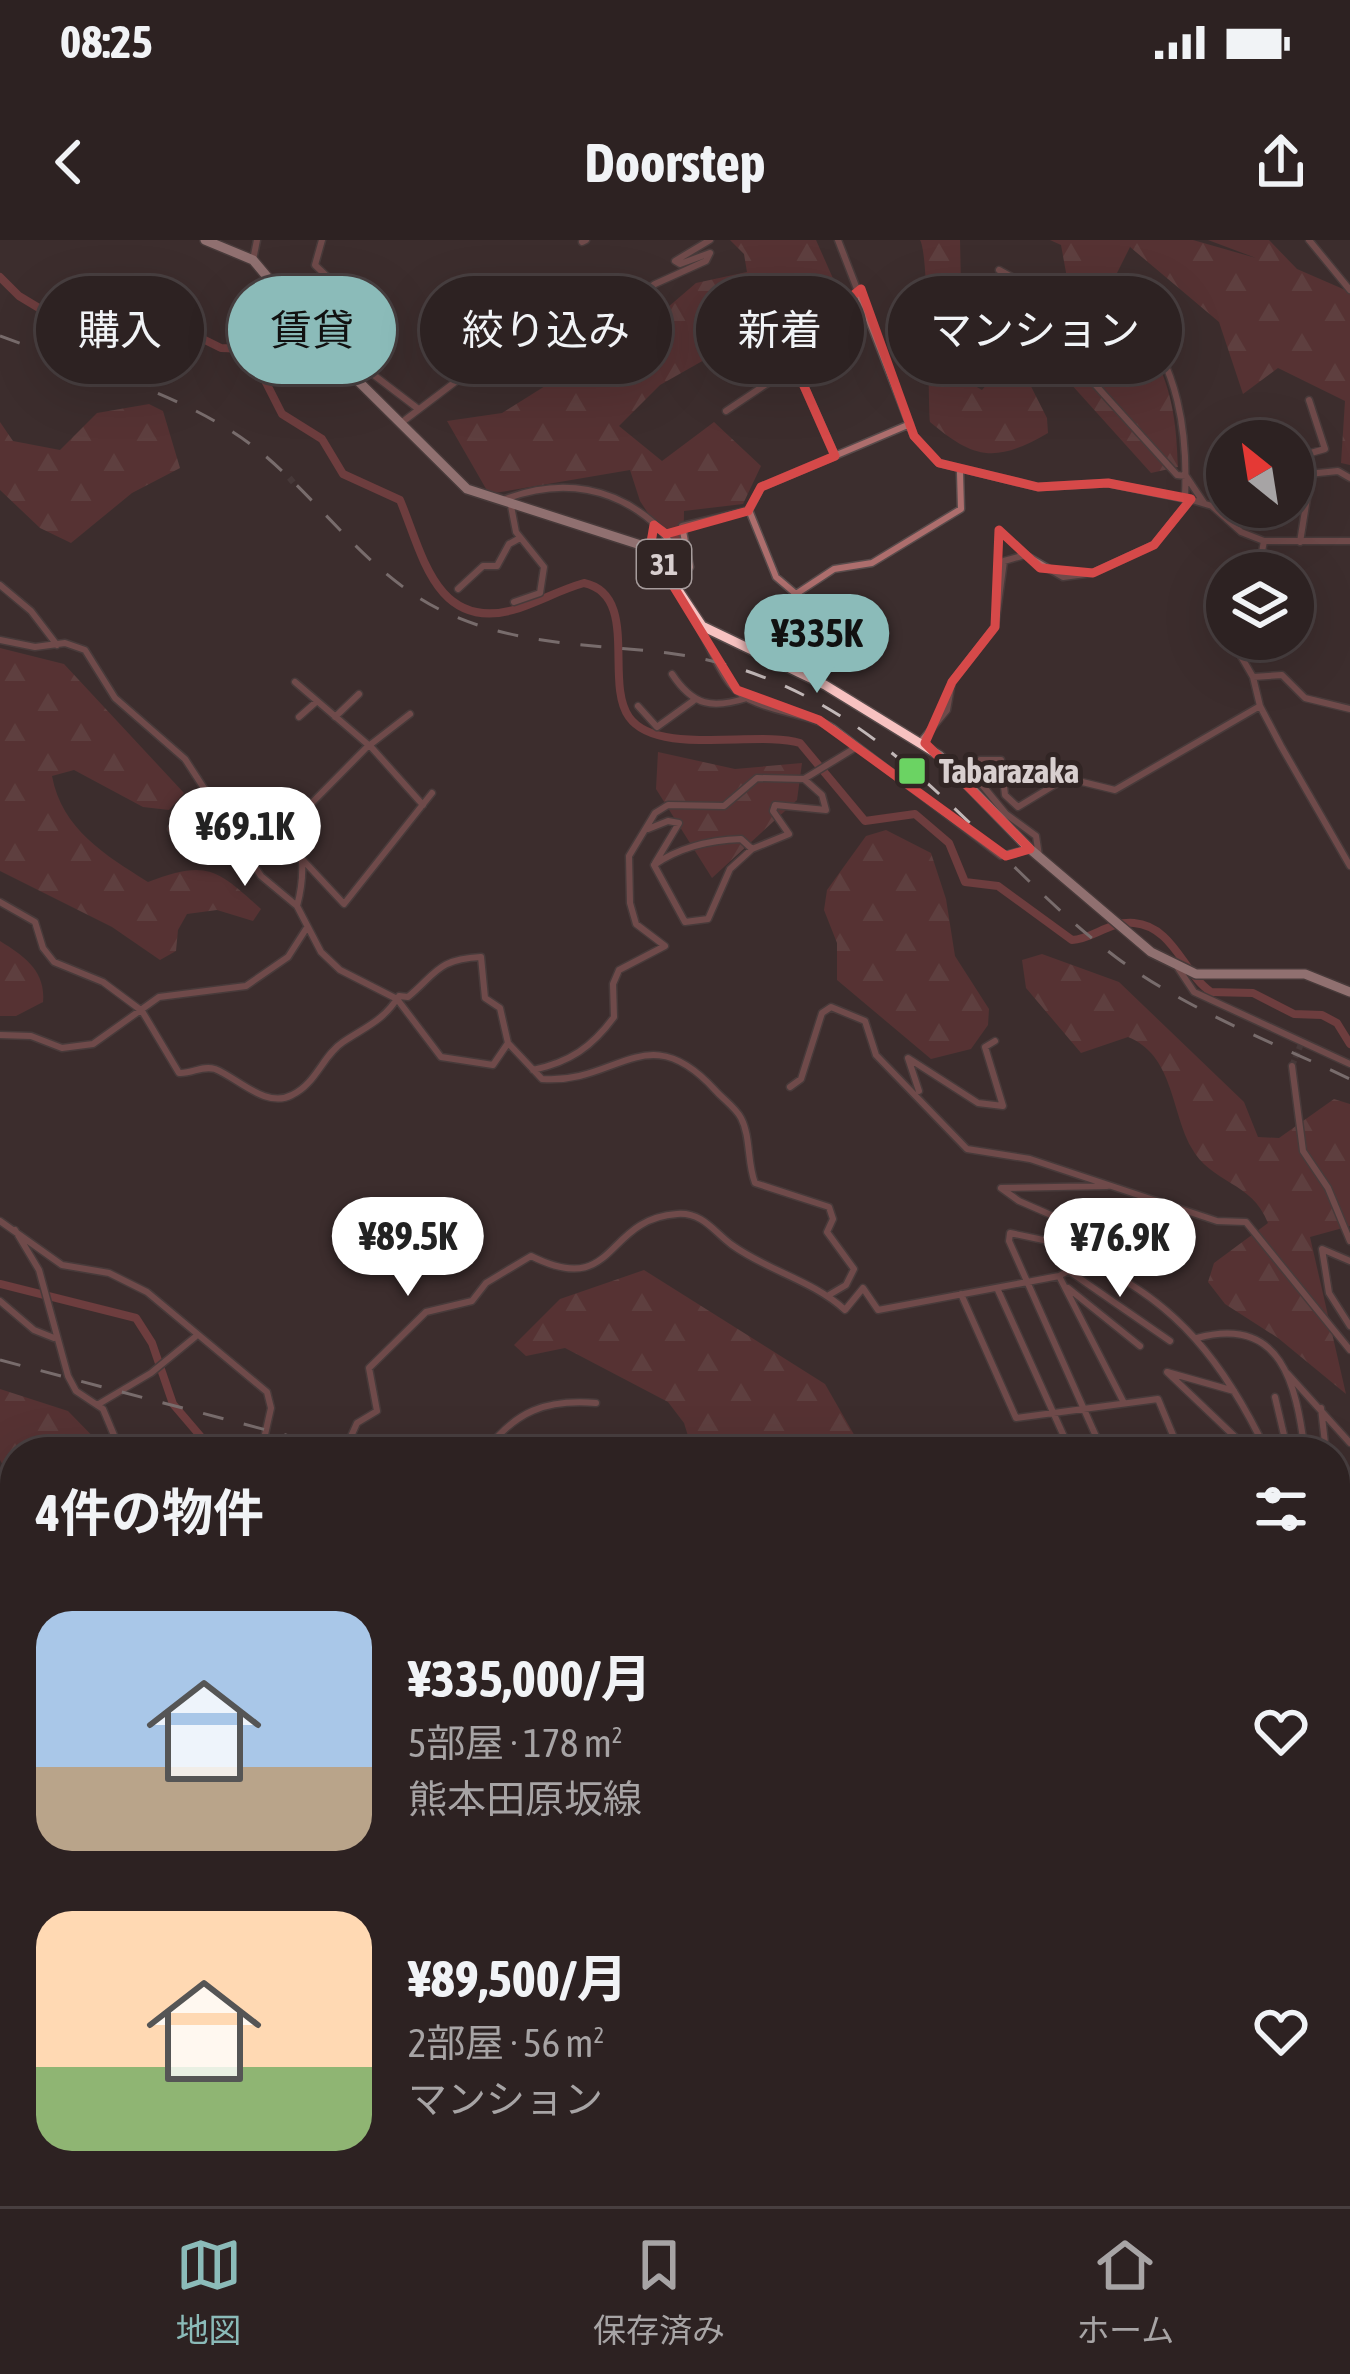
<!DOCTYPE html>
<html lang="ja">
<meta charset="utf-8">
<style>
body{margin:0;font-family:"Asap Condensed","Noto Sans JP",sans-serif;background:#392f2f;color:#f1f3f6;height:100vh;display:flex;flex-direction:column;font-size:45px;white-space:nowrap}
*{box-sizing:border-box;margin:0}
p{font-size:39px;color:#a7a4a5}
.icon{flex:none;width:66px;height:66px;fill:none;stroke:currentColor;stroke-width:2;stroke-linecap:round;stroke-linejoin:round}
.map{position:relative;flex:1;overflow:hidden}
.panel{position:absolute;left:0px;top:1197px;width:1350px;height:771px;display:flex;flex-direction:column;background:#2d2222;border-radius:48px 48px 0 0;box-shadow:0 12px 48px #0002,0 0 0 3px #483f40}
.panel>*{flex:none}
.guide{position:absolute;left:36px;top:36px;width:1278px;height:108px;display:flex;gap:24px}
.needle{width:78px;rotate:330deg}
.fabs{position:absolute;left:1206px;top:180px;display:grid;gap:24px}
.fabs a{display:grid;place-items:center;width:108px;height:108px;border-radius:50%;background:#2d2222;box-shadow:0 12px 48px #0002,0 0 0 3px #483f40;font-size:60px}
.price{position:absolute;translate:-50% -102px;padding:0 27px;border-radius:42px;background:#fff;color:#222;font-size:39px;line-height:78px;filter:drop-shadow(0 3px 6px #0008)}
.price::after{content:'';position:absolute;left:50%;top:72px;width:36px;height:27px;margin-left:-18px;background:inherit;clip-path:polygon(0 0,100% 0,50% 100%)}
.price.current{background:#8bbbb9;color:#111}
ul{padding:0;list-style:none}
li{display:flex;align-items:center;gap:36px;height:300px;padding:0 36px}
li span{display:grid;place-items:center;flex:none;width:336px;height:240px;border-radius:36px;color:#555}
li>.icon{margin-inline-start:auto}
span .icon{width:144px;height:144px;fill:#fffc;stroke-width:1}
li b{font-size:51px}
h2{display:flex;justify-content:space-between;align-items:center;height:144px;padding:0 36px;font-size:51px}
.chip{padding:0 42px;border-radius:54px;background:#2d2222;box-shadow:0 12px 48px #0002,0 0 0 3px #483f40;font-size:42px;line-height:108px}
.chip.current{background:#8bbbb9;color:#111}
.status{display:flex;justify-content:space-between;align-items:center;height:84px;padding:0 60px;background:#2d2222;direction:ltr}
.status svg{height:33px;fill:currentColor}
header{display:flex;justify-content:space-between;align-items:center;height:156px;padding:0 36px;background:#2d2222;font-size:54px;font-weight:700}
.menu{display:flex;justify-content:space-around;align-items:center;height:168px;border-top:3px solid #483f40;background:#2d2222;font-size:33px;color:#a7a4a5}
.menu a{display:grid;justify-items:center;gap:6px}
.menu .current{color:#8bbbb9}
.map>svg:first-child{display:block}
</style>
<div class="status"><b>08:25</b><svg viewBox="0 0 49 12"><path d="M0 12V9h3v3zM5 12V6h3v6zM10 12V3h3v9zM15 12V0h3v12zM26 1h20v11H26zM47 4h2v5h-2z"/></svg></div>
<header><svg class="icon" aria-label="back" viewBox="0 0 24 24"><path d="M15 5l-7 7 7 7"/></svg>Doorstep<svg class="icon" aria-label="share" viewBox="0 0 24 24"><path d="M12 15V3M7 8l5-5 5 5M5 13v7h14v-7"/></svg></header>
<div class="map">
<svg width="1350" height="1966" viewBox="0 0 1350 1966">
<defs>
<pattern id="forest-firs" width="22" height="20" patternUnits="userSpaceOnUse" patternTransform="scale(3)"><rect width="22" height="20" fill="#75393a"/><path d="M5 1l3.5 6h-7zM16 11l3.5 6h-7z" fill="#855"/></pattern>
</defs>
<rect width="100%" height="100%" fill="#3c2e2e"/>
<path fill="url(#forest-firs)" d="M730,0H816L839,52L794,99L733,88L713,115L660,145L619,186L662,221L714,182L761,226L743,264L684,271L683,327L640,261L630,230L489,254L447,181L502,173L660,74L696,43L747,32L744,14Z
M920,0H960L963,139L982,150L993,137L985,44L1013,36L1071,60L1061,5L1050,0H1193L1256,18L1208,0H1269L1297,29L1350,52V225L1341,223L1345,161L1278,128L1243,154L1219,82L1130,7L1109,49C1159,113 1176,145 1178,227L1151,233L1052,123L1034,79L1019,67L1009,103L1047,178L1048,193C996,223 975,220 930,182C928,152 929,14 920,0Z
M149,164L163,171L180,228L132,253L71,303L40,288L0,250V182L13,201L60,210L97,173Z
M0,408L64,424L184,553L169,570L143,567L74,530L52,536C62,589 105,615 148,642C206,620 216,628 261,669L253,681L217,670L187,674L178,690L176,711L160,720L112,687L0,631Z
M658,512L735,529L802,523L797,560L712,638L656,549Z
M886,590L931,613L946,659L955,716L989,769L988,785L971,809L931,819L837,740V703L824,670L827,650L866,596Z
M0,701C24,716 46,731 43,762L16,776H0Z
M1042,714L1119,742L1244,862L1258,897L1279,898L1334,859L1350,864V986L1310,997L1346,1154L1278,1098L1225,1064L1208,1042L1214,1023L1268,983C1252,941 1211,944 1191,907C1171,870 1173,815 1128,797L1081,813L1026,748L1022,720Z
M644,1030L825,1144L864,1212H693L684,1183L668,1162L565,1108L526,1116L514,1105L560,1059Z
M0,1149L68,1171L108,1212H15V1247L0,1220Z
M1350,1253V1339L1335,1371V1286Z"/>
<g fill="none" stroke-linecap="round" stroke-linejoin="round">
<path stroke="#a95052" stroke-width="3" d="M628,1212L659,1206L673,1212"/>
<path stroke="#a95052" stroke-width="8" d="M0,37L19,56L92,100L105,93L124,68L134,65L221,108L249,109L282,174L322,199L343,234L400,260C422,312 435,391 513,370C537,363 559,350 584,343C640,355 604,442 629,477C657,517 759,490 800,503L865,581L915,574L949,603L965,642L998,646L1072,700C1093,699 1109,681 1134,683C1173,686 1184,734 1211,752L1253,753L1294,774L1322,775L1337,783L1350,804
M0,1044L136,1078L152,1103L173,1164L214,1212
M0,1741L15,1757
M276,1953L277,1955"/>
<path stroke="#534646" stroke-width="6" stroke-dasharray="6 3" stroke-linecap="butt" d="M289,242L295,237
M1292,826L1301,804"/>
<g stroke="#584b4b" stroke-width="9">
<path id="minor" d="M322,0L315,25L341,50V110L417,168
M838,0L914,196L939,223L1038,247L1108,243L1192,260L1212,266L1241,292L1264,301H1350
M1309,0L1350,50
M582,2L586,0
M253,20L257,0
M999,30L1032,48L1062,108L1177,235L1186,236L1204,263
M1135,74C1178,127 1188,191 1185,257
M726,171L795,125
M401,183L471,130L506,129L550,102L584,96L655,44L706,21L710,13L680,24L675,21L710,0
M835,216L788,110L821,96L816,85L861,49
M1293,218L1325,209L1309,160
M1216,227L1227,225
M1308,234L1338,231L1350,238
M503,260C561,237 618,246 662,291C674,303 671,322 683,333L690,327L682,286L749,270
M511,266L516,292L544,327L540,353L514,362
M749,270L776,337L796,354L834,329L872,323L961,269L960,233
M749,270L761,247L910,184
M1300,302L1308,252L1305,217
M650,308L654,285
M1258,333L1264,301
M0,345L31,371L57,405
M458,349L483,326H497L509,304L520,298
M698,386C709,404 717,428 730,444C753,473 803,470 833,488L1001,616L1030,609
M1231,399L1253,437L1260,466L1281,506L1350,626
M0,400L35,407L65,403L85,410L115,458L185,519L261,636L297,666L321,712L340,730L397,759L441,817L493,825L508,803L500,768L485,758L481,717C437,719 436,734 408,757L399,756C383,781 367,786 343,802C323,815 316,844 292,855C266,869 238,838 215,829C202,825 192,834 179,833L142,771L103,742L54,722L43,708L35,682L0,662
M672,434C693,466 712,469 747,458
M1253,437L1282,435L1305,458L1350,469
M295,442L372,508L423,565
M638,466L657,487L693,461
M299,477L316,462
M335,477L359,454
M920,503L947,470L952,442L995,387L1004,321L1025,315L1063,337L1093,333L1154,305L1191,259
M290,585C306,607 304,640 297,666
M171,589L185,586L201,598L234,599L290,585L366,508L410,474
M648,589L668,581L679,583L655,623
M1039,616L1036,596L1006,574L969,529L980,520H1001L1005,555L1018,567L1066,538L1115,550L1260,466
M302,619L344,664L432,553
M654,625L685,682L708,679L730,629L752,609L789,594L773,571L775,565L826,570L822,555L804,539
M654,625C680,607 709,600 741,599L752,609
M1178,728L1194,752L1350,824
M0,795L31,796L62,808L93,804L159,757L246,746L288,717L306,689
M508,803L542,839C617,845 647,775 715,850C723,859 736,868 741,878C751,897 747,923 755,943L829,967L833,979L827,992L854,1029L846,1045L829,1055
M1292,826L1303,911L1328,948L1350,1001
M533,830C570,822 592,807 614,777L613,744L619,730L665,706L636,684L630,663L629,616L655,573L668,565L724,566L757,538L804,539L855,508
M790,847L801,839L822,773L831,767L865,781L876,815L967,909L1030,919L1217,981L1246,982L1350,1110
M919,851L908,818L978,863L1003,866L985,807L995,801
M0,981L62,1025L109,1033L147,1052L267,1152L271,1168L261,1212
M15,990L39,1030L68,1136L76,1151L103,1169L121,1212
M1350,1021L1322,1009L1329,1053L1350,1086
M1066,1029L1170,1101
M1059,1036L1124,1163
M997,1048L1071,1212
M1068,1048L1140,1106
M961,1054L1016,1178L1158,1159L1180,1212
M0,1061L34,1090L54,1098
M1197,1098C1282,1075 1296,1144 1305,1212
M1287,1133L1350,1203
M1234,1151L1167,1132L1251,1212
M1275,1157L1288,1212
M97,1165L151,1133L195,1097
M1321,1168L1326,1212
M266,1198L271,1212
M344,1212L357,1183L377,1171L369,1128L426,1072L472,1061L486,1043L531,1016C617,1059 603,979 677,974C703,972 714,992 732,1005C768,1031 812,1040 845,1070L863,1048L878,1070L1059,1036L1086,1021C1177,1060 1226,1126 1267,1212
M485,1212C515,1171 546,1159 596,1163
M1103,1212L1009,1001L1010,993L1053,1002L1090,992L1019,961L1001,948L1107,946
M0,1367L15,1368
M0,1478L15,1481
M1335,1527L1350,1590
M0,1639L15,1647
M1335,1684L1350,1675
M1335,1806L1350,1908
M0,1832L15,1847
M135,1953L143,1966
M543,1953L550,1966
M1242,1953L1263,1966
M1313,1953L1319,1966
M203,1966L204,1953
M377,1966L379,1953
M403,1966L417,1953
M819,1966L838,1953"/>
</g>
<g stroke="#584b4b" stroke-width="12">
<path id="major" d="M205,0L253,20L340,123L467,249L650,308L702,386L825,445L939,515L1030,609L1151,712L1196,734H1305L1350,752
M1335,1390L1350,1378
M1335,1492L1337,1441L1350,1407
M1335,1504L1341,1502L1350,1472
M529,1953L535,1966
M448,1966L471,1953
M947,1966L955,1953"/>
</g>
<use href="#minor" stroke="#ad6e6d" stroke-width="6"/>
<use href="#major" stroke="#f7c2c1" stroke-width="9"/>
<path stroke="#c2b8b8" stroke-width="3" stroke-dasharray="21 21" stroke-linecap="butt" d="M0,96C88,129 190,154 263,214C326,267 371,338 447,373C519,406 592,404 668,413C732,421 791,444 845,479C947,545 1021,646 1117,718C1187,770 1272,802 1350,839
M0,1120L316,1203"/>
</g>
<path d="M0 0H1350V1966H0ZM861,49L914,196L939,223L1038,247L1108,243L1191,259L1154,305L1093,333L1040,328L999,290L995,387L952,442L925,503L1030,609L1006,616L819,480L737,450L650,308L654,285L666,294L748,271L761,247L835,216L788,110L821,96L816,85Z" fill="#3c2e2e" fill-opacity=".55" fill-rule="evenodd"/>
<path fill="none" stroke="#d64949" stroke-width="9" stroke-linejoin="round" d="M861,49L914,196L939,223L1038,247L1108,243L1191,259L1154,305L1093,333L1040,328L999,290L995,387L952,442L925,503L1030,609L1006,616L819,480L737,450L650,308L654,285L666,294L748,271L761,247L835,216L788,110L821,96L816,85Z"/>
<rect fill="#6bd363" stroke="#312524" stroke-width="4.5" x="897" y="516" width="30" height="30" rx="6"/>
<g text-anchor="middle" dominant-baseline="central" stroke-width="10" stroke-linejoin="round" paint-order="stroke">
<rect fill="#312524" stroke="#a69c9c" stroke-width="3" x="637" y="300" width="54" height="48" rx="9"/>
<g font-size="30" font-weight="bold" fill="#d8cfcf">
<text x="664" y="324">31</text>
</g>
<g font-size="33" font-weight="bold" fill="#d8cfcf" stroke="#312524" text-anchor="start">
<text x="939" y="531">Tabarazaka</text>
</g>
</g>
</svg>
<div class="fabs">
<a><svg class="needle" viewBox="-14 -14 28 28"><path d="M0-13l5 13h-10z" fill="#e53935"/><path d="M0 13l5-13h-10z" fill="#a7a4a5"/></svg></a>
<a><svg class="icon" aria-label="layers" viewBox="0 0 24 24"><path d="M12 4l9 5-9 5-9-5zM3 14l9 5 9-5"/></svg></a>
</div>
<b class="price current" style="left:817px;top:456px">¥335K</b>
<b class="price" style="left:245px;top:649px">¥69.1K</b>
<b class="price" style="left:408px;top:1059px">¥89.5K</b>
<b class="price" style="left:1120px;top:1060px">¥76.9K</b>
<div class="guide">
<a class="chip">購入</a>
<a class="chip current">賃貸</a>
<a class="chip">絞り込み</a>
<a class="chip">新着</a>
<a class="chip">マンション</a>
</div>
<section class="panel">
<h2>4件の物件<svg class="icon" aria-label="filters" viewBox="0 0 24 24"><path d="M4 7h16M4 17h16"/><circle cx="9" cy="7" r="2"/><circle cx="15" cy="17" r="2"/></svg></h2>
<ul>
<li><span style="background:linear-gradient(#a9c7e8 65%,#b9a48a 0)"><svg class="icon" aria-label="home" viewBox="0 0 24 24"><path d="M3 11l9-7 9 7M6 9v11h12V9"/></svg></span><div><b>¥335,000/月</b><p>5部屋 · 178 m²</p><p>熊本田原坂線</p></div><svg class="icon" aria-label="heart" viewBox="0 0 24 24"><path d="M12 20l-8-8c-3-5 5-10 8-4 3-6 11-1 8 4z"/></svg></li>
<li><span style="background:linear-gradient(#ffd9b3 65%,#8fb573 0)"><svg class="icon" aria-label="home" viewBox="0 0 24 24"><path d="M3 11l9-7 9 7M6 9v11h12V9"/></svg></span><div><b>¥89,500/月</b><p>2部屋 · 56 m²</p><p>マンション</p></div><svg class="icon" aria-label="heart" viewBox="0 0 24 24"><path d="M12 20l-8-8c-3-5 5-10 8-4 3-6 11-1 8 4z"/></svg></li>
</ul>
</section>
</div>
<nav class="menu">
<a class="current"><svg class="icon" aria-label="map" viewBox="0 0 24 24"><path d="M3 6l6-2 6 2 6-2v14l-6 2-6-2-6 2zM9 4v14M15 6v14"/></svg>地図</a>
<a><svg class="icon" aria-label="saved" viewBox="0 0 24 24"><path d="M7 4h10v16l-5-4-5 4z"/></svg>保存済み</a>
<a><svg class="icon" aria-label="home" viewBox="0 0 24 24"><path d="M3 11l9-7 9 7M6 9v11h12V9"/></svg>ホーム</a>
</nav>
